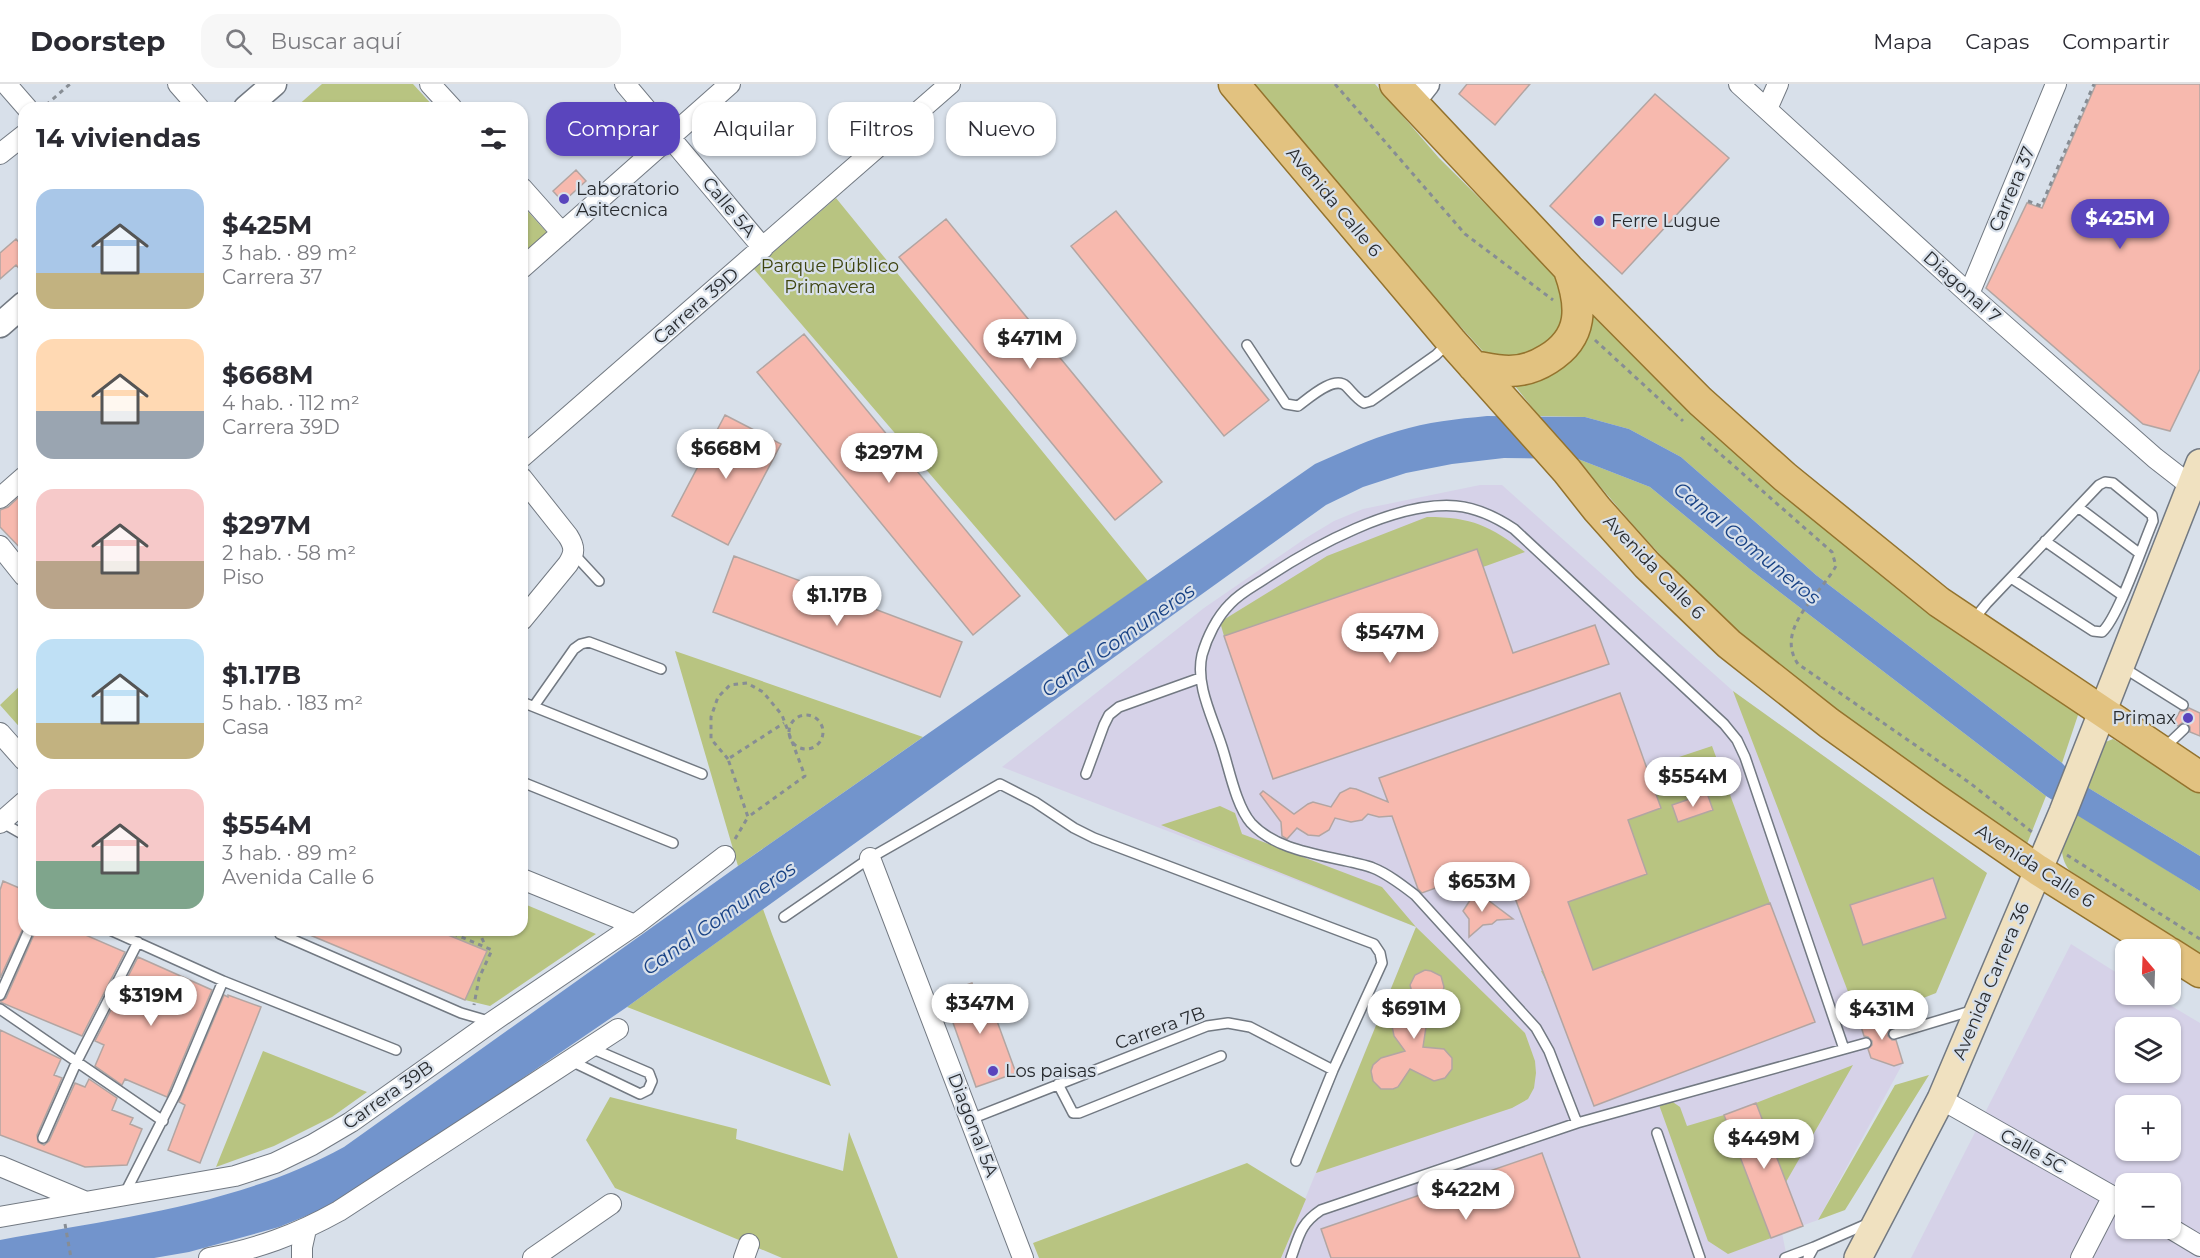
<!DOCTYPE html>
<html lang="es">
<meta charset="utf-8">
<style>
body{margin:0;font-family:Montserrat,sans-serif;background:#f7f7f7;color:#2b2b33;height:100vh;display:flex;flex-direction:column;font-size:22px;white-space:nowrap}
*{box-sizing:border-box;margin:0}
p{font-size:20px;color:#7c7c81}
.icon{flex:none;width:33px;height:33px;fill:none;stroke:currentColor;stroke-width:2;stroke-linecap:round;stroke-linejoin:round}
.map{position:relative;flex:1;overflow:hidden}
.panel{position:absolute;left:18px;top:18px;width:510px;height:834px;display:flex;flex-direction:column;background:#fff;border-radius:18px;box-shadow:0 2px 4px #0004}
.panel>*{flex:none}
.top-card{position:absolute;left:546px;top:18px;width:570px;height:54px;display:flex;gap:12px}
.needle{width:39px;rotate:341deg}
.controls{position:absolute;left:2115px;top:855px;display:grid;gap:12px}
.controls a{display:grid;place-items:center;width:66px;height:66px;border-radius:12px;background:#fff;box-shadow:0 2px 4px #0004;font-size:30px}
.price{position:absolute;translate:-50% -51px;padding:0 14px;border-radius:21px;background:#fff;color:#222;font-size:20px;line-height:39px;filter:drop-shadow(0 2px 3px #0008)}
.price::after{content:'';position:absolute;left:50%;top:36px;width:18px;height:14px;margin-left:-9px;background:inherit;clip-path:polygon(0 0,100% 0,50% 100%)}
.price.active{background:#5a45bd;color:#fff}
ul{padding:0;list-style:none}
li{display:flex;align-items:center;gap:18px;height:150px;padding:0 18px}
li span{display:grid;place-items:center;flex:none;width:168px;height:120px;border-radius:18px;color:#555}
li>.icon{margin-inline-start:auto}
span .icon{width:72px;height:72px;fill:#fffc;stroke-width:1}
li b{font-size:26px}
h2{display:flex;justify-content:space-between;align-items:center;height:72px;padding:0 18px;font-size:26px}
.pill{padding:0 21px;border-radius:18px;background:#fff;box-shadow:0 2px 4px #0004;font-size:21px;line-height:54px}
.pill.active{background:#5a45bd;color:#fff}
header{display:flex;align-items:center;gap:36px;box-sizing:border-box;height:84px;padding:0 30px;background:#fff;border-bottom:2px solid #e1e1e2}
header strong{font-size:28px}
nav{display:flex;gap:33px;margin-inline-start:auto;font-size:21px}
.search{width:420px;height:54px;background:#f7f7f7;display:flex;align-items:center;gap:15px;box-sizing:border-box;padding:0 21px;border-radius:18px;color:#7c7c81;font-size:22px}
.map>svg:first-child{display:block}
</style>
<header>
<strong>Doorstep</strong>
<div class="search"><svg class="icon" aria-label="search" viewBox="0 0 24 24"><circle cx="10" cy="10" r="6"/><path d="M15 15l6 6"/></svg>Buscar aquí</div>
<nav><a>Mapa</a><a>Capas</a><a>Compartir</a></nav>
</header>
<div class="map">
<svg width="2200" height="1174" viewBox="0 0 2200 1174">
<rect width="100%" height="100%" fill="#d8e0ea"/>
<path fill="#d6d2e8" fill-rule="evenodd" d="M1480,401H1502L1733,607L1987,789L1936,909L1883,930L1903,979L1818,1136L1782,1149L1787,1174H1281L1416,843L1002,683L1204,524L1306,454L1334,437L1363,425Z
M2071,860L2125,894L2126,910L2153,911L2200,939V1174H1911ZM2126,944H2170V988H2126ZM2126,1022H2170V1066H2126ZM2126,1100H2170V1144H2126Z"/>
<path fill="#b8c481" d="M322,0H413L435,24H295Z
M1253,0H1375L1439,74L1564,198L1570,231L1544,268L1490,275L1372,145Z
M836,114L1148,497L1069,552L754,185Z
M522,121L551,153L522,178Z
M1587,222L2079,628L2062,679L1816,491L1681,373L1629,345L1585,333L1539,332L1515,302L1523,300Z
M1578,375L1650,403L1751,486L2046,712L2027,760C1926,691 1823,623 1732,541C1676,491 1625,434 1578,375Z
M1427,433C1473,433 1489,442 1525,468L1483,483L1477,465L1224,552L1220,538L1327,472Z
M675,567L923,653L738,782Z
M24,598V648L0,621Z
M1733,607L1987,789L1936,909L1860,939Z
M2113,655L2200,708V772L2082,700L2103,659Z
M1712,662L1770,819L1549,903L1541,887L1587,870L1552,774L1646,684Z
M1220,722L1235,729L1242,750L1382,803L1416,843L1525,949L1535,977L1536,989L1534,1004L1528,1015L1512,1024L1316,1089L1416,843L1161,741Z
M2073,727L2200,807V870L2137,832L2069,786C2055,766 2065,748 2073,727Z
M522,819L596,850L490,922L465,916L487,867L436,846H522Z
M763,825L772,850L831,1002L627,923Z
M263,967L367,1008L332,1033L274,1062L216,1083Z
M1853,981L1786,1098L1756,1019Z
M1929,991L1845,1126L1818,1136L1895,1001Z
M610,1013L737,1045L736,1055L843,1087L849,1048L898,1174H782L615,1104L586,1056Z
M1667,1014L1680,1023L1687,1042L1724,1031L1771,1154L1728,1170L1708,1157L1658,1018Z
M1247,1079L1306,1115L1281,1174H1039L1033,1159Z"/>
<path fill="#7294cc" d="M1487,332L1585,333L1629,345L1681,373L1816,491L2062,679L2082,700L2200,772V807L2046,712L1751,486L1650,403L1578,375L1504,374L1452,380L1406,389L1363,403L1326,421L627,923L356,1108L318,1127L279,1143L189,1168L154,1174H0V1156C116,1134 240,1121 344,1063L738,782L1315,380C1342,368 1370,355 1398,347C1427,338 1457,335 1487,332Z"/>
<path fill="#f7b9ae" stroke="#b2a5a2" stroke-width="1.5" d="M1467,0H1530L1495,41L1459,10Z
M2096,0H2200V285L2170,347L2143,340L1986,204L2027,119L2042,124Z
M1655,10L1729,74L1622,190L1550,122Z
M576,86L586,97L563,118L553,107Z
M1116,127L1269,316L1224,352L1071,162Z
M946,135L1162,398L1115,436L899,173Z
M16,155L24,164V190L16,181L0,195V169Z
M804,250L1020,512L973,551L757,288Z
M725,331L781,360L728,461L672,432Z
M21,411L24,414V468L0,443V426L8,423Z
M1477,465L1513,569L1595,541L1609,580L1273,695L1224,552Z
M734,472L962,558L940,613L713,528Z
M1620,609L1661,724L1628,736L1647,790L1568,818L1593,886L1770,819L1815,938L1594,1022L1502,780L1422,809L1418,805L1392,732L1379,733L1368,730L1362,736L1351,738L1335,734L1329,746L1319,752L1308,751L1297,744L1287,755L1282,752L1281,738L1260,710L1263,707L1294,730L1308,720L1313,718L1331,723L1340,709L1350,704L1356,705L1388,718L1379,694Z
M2189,624L2200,629V652L2190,648V643L2186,639H2182L2178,642L2173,640L2180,627H2186Z
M1707,709L1713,726L1678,738L1672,721Z
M1933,794L1946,834L1863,861L1850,821Z
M3,797L24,806V842L0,894V806Z
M1476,807L1513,835L1497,836L1492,840L1483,841L1469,853V835L1463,827Z
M36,846H74L125,868L82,952L0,918L6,914Z
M298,846H436L487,867L465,916Z
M138,873L212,906L167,1013L125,995L122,1001L95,982L104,961L95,957Z
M1425,886L1431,887L1441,892L1444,903L1441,914L1418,926L1426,943L1423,963L1444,965L1452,974V985L1445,994L1434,997L1410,985L1398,1003L1393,1005H1381L1373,997L1371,987L1373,981L1381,974L1405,967L1394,952L1392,942L1393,936L1401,928L1416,924L1410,901L1415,891Z
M972,899L977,911L986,907L1016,989L976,1003L947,922L951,920L947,908Z
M224,911L228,913V911L261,923L200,1079L168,1066L185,1021L179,1018Z
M1886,929L1892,944L1888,948V952L1892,956H1896L1903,979L1894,982L1871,974L1868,965L1872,961V957L1868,953L1864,952L1860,939Z
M0,946L61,975L54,991L62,994L37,1051L38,1058L44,1061L49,1057L75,999L85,1003L89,995L117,1014L112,1026L133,1034L130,1040L142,1045L127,1081L85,1083L0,1051Z
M1756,1019L1803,1142L1771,1154L1724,1031Z
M1542,1069L1580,1174H1331L1321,1145Z"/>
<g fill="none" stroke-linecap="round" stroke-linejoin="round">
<g stroke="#727982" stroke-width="12">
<path id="service" d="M1247,261L1286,320L1298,322C1309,314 1334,291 1346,302C1352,308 1356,314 1364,319L1371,317L1436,271L1449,258
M2078,423L2139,469
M2045,457L2122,511
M574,470L599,497
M1974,535L1987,519L2099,401L2105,398L2113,399L2152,431L2153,437C2143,460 2118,534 2102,548L2093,547L2011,494
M2124,584L2183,621
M522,618L702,690
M534,622L574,565L581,560L589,558L661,585
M2164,664L2184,645
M1086,690L1104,641L1109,631L1119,623L1200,594
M522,698L673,759
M1,738L24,751
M784,833L870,774L1000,700L1035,718L1074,744L1094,754L1374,860L1380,869L1382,879L1333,986L1296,1077
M110,846L223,897L396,966
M280,850L461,929L492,938
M0,911L29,846
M0,925L163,1037
M1894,950L1974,926
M571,977L640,1010L648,1006L652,997L649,989L591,964
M1058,1000L1073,1029H1079L1221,972
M971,1035L1207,942L1228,939L1250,943L1333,986
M1577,1039L1549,967L1536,944L1415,811C1402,801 1388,790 1373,784C1366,781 1358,780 1351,778C1317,770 1276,766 1251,739C1236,722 1229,684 1222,663C1213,634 1195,601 1202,571C1207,553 1217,533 1230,520C1239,510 1252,503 1263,496C1312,463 1396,417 1456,422C1478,424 1496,433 1514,445L1724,640L1737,656L1745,673L1844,965
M1657,1049L1700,1174
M43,1054L77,977L138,858
M125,1109L176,1009L223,897
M1291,1174C1299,1152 1300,1140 1321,1126L1577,1039L1866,959
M1785,1174L1814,1163
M1808,1174L1814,1163L1869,1139"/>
</g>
<g stroke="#727982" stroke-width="22">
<path id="minor" d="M6,0L27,24
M178,0L199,24
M430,0L452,24
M625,0L763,164
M1739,0L1969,210L2155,374L2191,402L2200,406
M1767,25L1778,0
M0,70L24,51
M522,104L562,149
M522,184L730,0
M1969,210L2056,0
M522,373L950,0
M522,394L568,452C575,463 575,469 568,480L522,536
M0,414L24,393
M0,462L24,492
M0,649L24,676
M0,739L24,718
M870,774L1023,1174
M522,795L635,841
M1941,1015L2126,1120
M0,1082L86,1118
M0,1133L235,1092L275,1079L312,1061L351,1038L492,938L635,841L725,772
M2170,1144L2200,1162
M209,1174C257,1165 296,1151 339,1127L618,945
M302,1174V1163L306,1145
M533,1174L611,1120
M744,1174L749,1160
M2081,1174L2113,1112"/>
</g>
<g stroke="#727982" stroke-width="27">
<path id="tertiary" d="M1412,19L1427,0
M246,24L274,0
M0,241L24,220"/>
</g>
<g stroke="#727982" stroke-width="30">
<path id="secondary" d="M1858,1174L1941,1015L2063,728L2200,379"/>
</g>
<g stroke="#94732d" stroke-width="33">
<path id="primary" d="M1234,0L1451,257L1567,387L1597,425L1647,481L1729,560L1829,639L1935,715L2038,786L2165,866
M1395,0L1569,185L1700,317L1785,393L1939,518L2200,693
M1473,282C1485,284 1498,287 1509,287C1524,287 1537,282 1548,275C1584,253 1582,222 1569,186
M2170,869L2200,888"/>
</g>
<path stroke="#878d94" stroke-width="3" stroke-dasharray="4.5 4.5" stroke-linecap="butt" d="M1335,0L1465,150L1553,216
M46,21L70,0
M2028,117L2041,122L2094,0
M1595,256L1683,337
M1701,353L1832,468L1836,482C1820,511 1774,545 1798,580L1970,699L2032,748
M789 648a17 17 0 1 1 34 0a17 17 0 1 1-34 0Z
M728,675L711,655V633L718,613L730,601L747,599L763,608L782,631L805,692L748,733L728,675L784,639
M735,755L748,733
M2067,771L2200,855
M445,846L492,866L479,894L474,921
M478,846L485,861
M65,1140L71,1174"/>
<use href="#service" stroke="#fff" stroke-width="9"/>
<use href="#minor" stroke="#fff" stroke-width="20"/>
<use href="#tertiary" stroke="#fff" stroke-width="24"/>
<use href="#secondary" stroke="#f0e1c0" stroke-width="27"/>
<use href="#primary" stroke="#e2c280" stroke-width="30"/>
</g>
<g fill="#5a45bd" stroke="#d8e0ea" stroke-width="2">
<circle cx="564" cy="115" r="6"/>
<circle cx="1599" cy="137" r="6"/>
<circle cx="2188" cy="634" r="6"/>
<circle cx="993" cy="987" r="6"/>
</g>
<g text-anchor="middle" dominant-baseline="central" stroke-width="4.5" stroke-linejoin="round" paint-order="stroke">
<g font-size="18" fill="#282b2f" stroke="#d8e0ea" text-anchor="start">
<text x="576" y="105">Laboratorio<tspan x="576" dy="21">Asitecnica</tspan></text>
<text x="1611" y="137">Ferre Lugue</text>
<text x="2176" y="634" text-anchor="end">Primax</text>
<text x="1005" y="987">Los paisas</text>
</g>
<g font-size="18" fill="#282b2f" stroke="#d8e0ea">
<text transform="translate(2012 105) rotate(-67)">Carrera 37</text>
<text transform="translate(1334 118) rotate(50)">Avenida Calle 6</text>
<text transform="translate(729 123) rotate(50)">Calle 5A</text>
<text transform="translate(1962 203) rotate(42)">Diagonal 7</text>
<text transform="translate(696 222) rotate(-41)">Carrera 39D</text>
<text transform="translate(1654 483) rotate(46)">Avenida Calle 6</text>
<text transform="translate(2035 782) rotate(33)">Avenida Calle 6</text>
<text transform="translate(1991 897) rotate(-67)">Avenida Carrera 36</text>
<text transform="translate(1160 944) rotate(-20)">Carrera 7B</text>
<text transform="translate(388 1011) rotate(-35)">Carrera 39B</text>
<text transform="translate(973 1041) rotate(69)">Diagonal 5A</text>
<text transform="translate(2033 1067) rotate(29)">Calle 5C</text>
</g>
<g font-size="18" fill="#3d430f" stroke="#d8e0ea">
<text x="830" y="182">Parque Público<tspan x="830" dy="21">Primavera</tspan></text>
</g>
<g font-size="20" font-style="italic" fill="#174184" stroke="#d8e0ea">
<text transform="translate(1747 459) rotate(39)">Canal Comuneros</text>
<text transform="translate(1118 556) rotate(-35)">Canal Comuneros</text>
<text transform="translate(719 834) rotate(-35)">Canal Comuneros</text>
</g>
</g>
</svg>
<div class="controls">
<a><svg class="needle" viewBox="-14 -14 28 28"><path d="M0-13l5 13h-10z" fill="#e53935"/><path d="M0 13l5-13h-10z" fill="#7c7c81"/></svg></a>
<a><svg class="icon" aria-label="layers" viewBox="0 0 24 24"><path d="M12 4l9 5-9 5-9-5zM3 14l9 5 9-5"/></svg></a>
<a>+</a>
<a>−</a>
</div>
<b class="price active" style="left:2120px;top:166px">$425M</b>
<b class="price" style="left:1030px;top:286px">$471M</b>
<b class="price" style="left:726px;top:396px">$668M</b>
<b class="price" style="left:889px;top:400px">$297M</b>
<b class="price" style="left:837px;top:543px">$1.17B</b>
<b class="price" style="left:1390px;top:580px">$547M</b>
<b class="price" style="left:1693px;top:724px">$554M</b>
<b class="price" style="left:1482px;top:829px">$653M</b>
<b class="price" style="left:151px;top:943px">$319M</b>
<b class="price" style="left:980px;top:951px">$347M</b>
<b class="price" style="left:1414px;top:956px">$691M</b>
<b class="price" style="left:1882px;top:957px">$431M</b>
<b class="price" style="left:1764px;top:1086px">$449M</b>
<b class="price" style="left:1466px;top:1137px">$422M</b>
<div class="top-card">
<a class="pill active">Comprar</a>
<a class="pill">Alquilar</a>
<a class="pill">Filtros</a>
<a class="pill">Nuevo</a>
</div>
<section class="panel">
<h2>14 viviendas<svg class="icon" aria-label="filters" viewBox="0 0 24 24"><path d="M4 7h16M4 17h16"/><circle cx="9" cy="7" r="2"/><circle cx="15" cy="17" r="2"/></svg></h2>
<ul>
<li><span style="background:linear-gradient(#a9c7e8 70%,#c2b280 0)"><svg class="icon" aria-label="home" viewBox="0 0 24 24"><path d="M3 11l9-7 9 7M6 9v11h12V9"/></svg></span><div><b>$425M</b><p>3 hab. · 89 m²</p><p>Carrera 37</p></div></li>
<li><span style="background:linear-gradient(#ffd9b3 60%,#9aa5b1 0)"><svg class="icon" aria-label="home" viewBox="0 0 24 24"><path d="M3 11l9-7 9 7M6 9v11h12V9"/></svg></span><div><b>$668M</b><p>4 hab. · 112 m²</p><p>Carrera 39D</p></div></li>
<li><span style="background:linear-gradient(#f6c9c9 60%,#b9a48a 0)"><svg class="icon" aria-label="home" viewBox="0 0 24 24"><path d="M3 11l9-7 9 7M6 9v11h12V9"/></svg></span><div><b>$297M</b><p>2 hab. · 58 m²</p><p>Piso</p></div></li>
<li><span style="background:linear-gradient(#bfe0f5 70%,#c2b280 0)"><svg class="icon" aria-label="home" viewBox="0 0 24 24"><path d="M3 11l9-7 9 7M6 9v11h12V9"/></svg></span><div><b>$1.17B</b><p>5 hab. · 183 m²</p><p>Casa</p></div></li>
<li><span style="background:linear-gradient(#f6c9c9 60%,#7fa58c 0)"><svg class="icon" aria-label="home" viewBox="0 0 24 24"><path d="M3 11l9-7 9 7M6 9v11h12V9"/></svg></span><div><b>$554M</b><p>3 hab. · 89 m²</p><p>Avenida Calle 6</p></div></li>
</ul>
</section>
</div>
